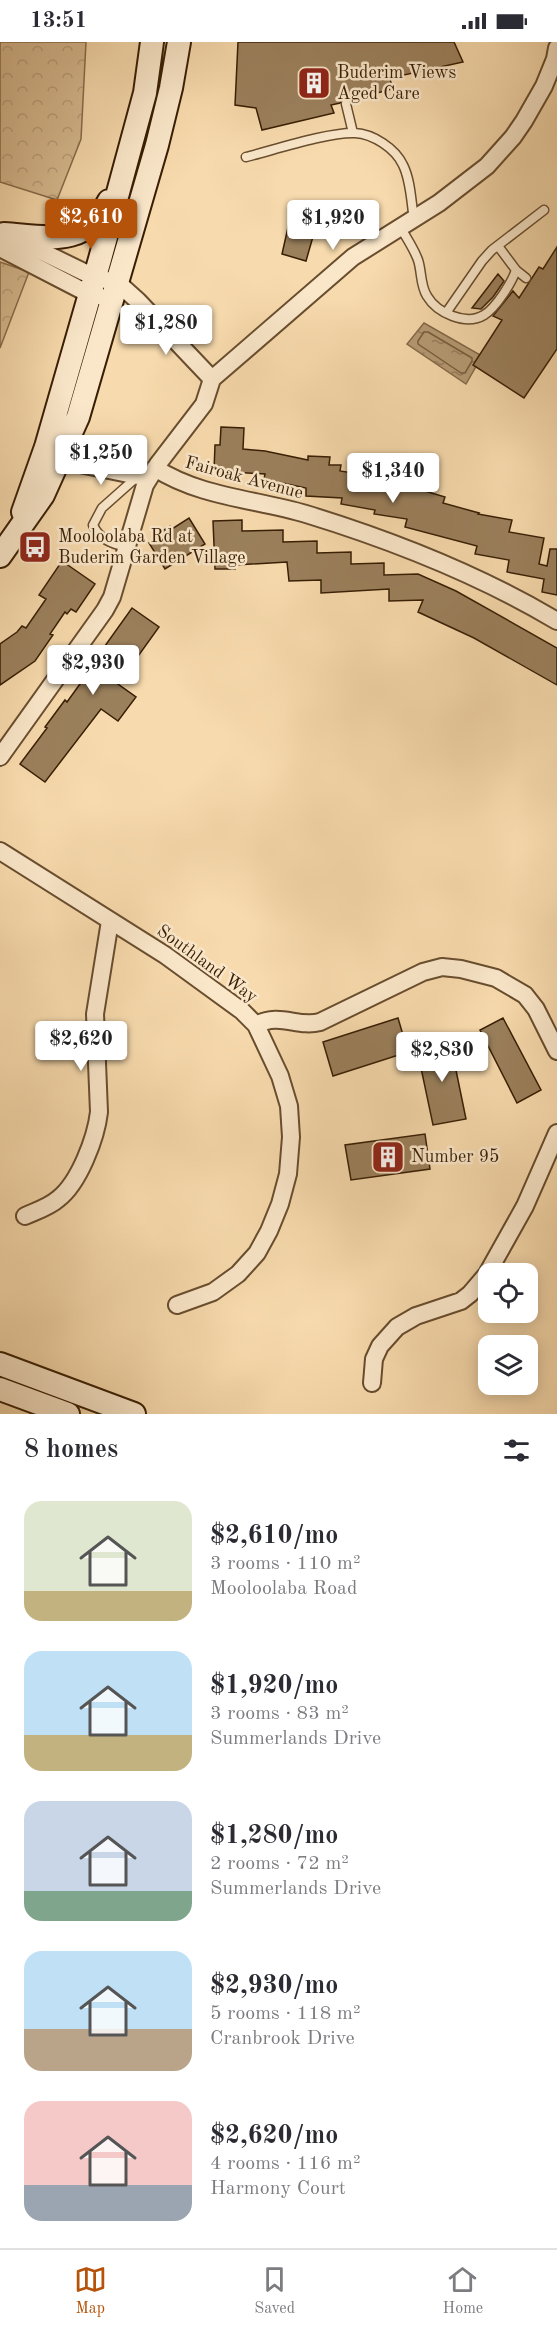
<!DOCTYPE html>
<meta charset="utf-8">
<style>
body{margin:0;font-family:"Old Standard TT",serif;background:#f2f2f3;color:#2b2b33;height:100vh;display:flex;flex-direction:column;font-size:22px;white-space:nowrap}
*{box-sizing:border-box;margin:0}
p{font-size:20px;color:#7c7c81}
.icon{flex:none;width:33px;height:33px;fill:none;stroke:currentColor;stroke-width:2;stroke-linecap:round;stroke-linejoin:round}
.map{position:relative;height:1372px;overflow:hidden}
.panel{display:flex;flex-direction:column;background:#fff;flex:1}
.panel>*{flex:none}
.controls{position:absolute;left:478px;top:1221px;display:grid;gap:12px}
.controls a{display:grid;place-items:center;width:60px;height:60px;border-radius:12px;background:#fff;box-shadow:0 3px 15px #0003;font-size:30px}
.price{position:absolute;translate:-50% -51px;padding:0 14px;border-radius:6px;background:#fff;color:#222;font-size:20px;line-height:39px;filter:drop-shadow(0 2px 3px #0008)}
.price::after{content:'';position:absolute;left:50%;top:36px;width:18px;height:14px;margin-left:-9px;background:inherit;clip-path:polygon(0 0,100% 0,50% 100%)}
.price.active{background:#b45309;color:#fff}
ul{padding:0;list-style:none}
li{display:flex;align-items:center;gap:18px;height:150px;padding:0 24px}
li span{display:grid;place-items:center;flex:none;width:168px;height:120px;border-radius:18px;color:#555}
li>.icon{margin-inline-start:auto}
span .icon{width:72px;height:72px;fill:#fffc;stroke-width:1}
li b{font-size:26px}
h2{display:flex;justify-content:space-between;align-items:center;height:72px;padding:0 24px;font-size:26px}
.status{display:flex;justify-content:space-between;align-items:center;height:42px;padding:0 30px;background:#fff;direction:ltr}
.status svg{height:16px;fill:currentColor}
.menu{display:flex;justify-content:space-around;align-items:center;height:84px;border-top:2px solid #e1e1e2;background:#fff;font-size:16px;color:#7c7c81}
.menu a{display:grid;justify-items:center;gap:3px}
.menu .active{color:#b45309}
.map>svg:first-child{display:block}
</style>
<div class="status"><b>13:51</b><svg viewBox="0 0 49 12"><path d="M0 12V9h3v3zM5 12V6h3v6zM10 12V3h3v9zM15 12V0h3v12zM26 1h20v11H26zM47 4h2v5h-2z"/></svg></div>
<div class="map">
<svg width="557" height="1372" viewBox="0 0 557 1372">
<defs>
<pattern id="forest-crowns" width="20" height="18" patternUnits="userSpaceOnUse" patternTransform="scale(1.5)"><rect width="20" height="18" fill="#d7ba90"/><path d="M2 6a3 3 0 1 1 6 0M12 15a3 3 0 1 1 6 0" fill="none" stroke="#b99f7b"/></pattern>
<pattern id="water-ripples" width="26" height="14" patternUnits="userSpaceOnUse" patternTransform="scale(1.5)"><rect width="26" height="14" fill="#b69a74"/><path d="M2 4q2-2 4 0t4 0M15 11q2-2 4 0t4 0" fill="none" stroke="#957d5d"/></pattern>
</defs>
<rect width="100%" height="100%" fill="#f7daad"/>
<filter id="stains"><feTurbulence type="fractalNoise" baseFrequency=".00333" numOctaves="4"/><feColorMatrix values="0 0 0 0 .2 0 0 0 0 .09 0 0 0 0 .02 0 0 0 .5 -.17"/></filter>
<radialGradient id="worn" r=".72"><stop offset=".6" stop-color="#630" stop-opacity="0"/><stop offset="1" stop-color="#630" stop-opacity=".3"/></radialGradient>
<path fill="url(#forest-crowns)" stroke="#886c4a" stroke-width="1.5" d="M0,0H86L81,97L57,158L0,140Z
M0,220L29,230L0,306Z"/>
<path fill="url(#water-ripples)" stroke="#846847" stroke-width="1.5" d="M424,281L482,314L466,342L407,302Z"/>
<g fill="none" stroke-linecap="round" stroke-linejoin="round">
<path stroke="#775c3c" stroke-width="1.5" d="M424,290H428L472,316V319L465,331H461L418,302V299Z"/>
</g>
<path fill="#9b805c" stroke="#381e04" stroke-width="1.5" d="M238,0H454L463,20L390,36L392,47L351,58L344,56L340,61L331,63L334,71L262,88L256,66L235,63Z
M291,172L318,177L306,219L282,212Z
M557,205V307L524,356L473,323L502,278L493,274L513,249L519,256L539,225L543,227Z
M498,232L504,239L493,255L481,267L472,266Z
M221,385L244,386L243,407L265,409L308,418V414L330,415L329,423H341L340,429L409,440L408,444L445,455L443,461L479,471L478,472L512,478L509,490L544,496L539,522L547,524L550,507H557V553L542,550L544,537L507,530L509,518L475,512L477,504L405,485L407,477L374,472L375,468L341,462L342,456L306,454V446L264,437L265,432L214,429L215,403H220Z
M189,476L205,502L165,527L149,501L156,496L155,494L170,484L172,487Z
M242,478V489L283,488V500L317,499V511L351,510V522L384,521V533L418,532L456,549L557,606V643L474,596L418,570L423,558L389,559V547L321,551V538L289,539L287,520L235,523V527H215L213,479Z
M62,519L95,542L76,570L71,567L67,572L65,570L50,592L53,593L35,619L0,643V602L17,590L22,584L26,586L46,557L39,553Z
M132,566L159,585L118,642L136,655L118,679L101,667L45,740L20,722L47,686L45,685L65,658L67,660L98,617L97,615Z
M398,976L408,1010L333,1034L323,1000Z
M503,976L541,1048L517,1061L480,988Z
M450,999L466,1077L433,1083L417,1007Z
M425,1092L430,1127L351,1138L345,1103Z"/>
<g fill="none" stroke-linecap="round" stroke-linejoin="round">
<g stroke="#684d2e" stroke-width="11">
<path id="service" d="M346,62L353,91
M246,115C274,108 328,90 355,91C373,92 395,106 403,123C411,139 411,160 414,177
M400,185C407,196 414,207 418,218C422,230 420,243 427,254C437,271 466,284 484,273C496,266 512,240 516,228L498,204
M516,228L526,236
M446,271L482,219L492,208L544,168
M127,505C112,502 99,497 93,483L102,466L138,434"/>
</g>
<g stroke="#684d2e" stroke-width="20">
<path id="minor" d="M14,196L94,235L118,241L138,259L212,337
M0,206L89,252L99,254
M60,418L148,436
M155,426C200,455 255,457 306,472C394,499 478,532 557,579
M0,715L105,568L112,555L145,443L158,422L204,362L212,337L353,215L439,161L487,124L513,95L524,79L544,44L555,17L557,6
M0,809L165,913L242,969L256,983L280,1034L289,1064L291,1095L288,1132L280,1162L269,1189L257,1211L238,1232L213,1250L177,1263
M256,983C280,970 297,986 320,980L423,930L442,925L461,927L496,936L525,953L536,967L557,1009
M25,1174C36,1169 49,1165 58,1157C79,1141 96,1096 99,1070L95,972L110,879
M372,1341L374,1317L380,1304L397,1285L416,1274L461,1259L470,1252L487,1232L525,1164L557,1091"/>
</g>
<g stroke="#381e04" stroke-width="26">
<path id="secondary" d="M4,192C48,195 85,206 109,159
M23,470L46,405L100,217L145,51L152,0
M0,514L43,453L78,375L157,103L171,46L179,0
M0,1322L134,1372
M0,1347L68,1372"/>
</g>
<use href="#service" stroke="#fae7ca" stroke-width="8"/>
<use href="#minor" stroke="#fae7ca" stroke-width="16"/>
<use href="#secondary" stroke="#fae7ca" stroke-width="22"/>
</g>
<defs>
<g id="building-square" transform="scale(1.725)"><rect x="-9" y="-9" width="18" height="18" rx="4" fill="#8f2418" stroke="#fae7ca"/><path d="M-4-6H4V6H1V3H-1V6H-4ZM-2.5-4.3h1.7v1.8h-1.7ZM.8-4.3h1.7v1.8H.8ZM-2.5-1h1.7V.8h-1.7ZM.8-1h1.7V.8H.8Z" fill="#fff"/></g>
<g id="bus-square" transform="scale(1.725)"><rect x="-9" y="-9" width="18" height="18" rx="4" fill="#8f2418" stroke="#fae7ca"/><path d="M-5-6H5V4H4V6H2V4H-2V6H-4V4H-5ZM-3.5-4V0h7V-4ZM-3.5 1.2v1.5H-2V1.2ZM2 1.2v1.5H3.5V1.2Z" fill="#fff"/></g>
</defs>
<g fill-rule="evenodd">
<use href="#building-square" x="314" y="41"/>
<use href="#bus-square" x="35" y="505"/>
<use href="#building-square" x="388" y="1115"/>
</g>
<g text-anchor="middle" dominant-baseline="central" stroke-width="5" stroke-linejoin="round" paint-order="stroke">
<g font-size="18" fill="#381e04" stroke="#fae7ca" text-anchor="start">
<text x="337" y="31">Buderim Views<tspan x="337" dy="21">Aged Care</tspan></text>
<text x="58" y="495">Mooloolaba Rd at<tspan x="58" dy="21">Buderim Garden Village</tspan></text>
<text x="411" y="1115">Number 95</text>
</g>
<g font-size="18" fill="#381e04" stroke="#fae7ca">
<text transform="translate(244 436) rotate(15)">Fairoak Avenue</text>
<text transform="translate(207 922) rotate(36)">Southland Way</text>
</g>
</g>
<rect width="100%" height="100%" filter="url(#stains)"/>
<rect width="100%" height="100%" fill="url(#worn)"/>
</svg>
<div class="controls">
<a><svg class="icon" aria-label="locate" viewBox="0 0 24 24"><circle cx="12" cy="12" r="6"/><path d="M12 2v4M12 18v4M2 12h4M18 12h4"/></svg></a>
<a><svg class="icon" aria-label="layers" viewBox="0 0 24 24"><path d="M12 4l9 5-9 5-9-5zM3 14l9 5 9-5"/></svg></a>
</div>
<b class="price active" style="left:91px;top:208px">$2,610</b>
<b class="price" style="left:333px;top:209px">$1,920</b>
<b class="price" style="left:166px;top:314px">$1,280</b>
<b class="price" style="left:101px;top:444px">$1,250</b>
<b class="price" style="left:393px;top:462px">$1,340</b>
<b class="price" style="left:93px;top:654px">$2,930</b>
<b class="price" style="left:81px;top:1030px">$2,620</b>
<b class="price" style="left:442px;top:1041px">$2,830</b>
</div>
<section class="panel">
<h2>8 homes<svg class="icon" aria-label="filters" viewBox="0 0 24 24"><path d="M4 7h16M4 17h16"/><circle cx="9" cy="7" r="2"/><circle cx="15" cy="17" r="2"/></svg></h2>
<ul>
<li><span style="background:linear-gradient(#dfe7d0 75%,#c2b280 0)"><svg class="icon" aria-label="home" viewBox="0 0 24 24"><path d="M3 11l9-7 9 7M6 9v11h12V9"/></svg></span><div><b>$2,610/mo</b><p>3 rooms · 110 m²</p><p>Mooloolaba Road</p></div></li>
<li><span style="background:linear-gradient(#bfe0f5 70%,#c2b280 0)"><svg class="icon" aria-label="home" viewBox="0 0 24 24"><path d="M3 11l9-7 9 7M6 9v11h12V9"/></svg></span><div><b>$1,920/mo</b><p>3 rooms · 83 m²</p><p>Summerlands Drive</p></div></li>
<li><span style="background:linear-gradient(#c9d6e8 75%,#7fa58c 0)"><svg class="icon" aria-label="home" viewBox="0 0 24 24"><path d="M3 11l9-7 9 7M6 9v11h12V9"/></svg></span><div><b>$1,280/mo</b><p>2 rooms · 72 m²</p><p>Summerlands Drive</p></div></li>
<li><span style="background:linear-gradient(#bfe0f5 65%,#b9a48a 0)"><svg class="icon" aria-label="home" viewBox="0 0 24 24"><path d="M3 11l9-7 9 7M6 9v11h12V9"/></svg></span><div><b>$2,930/mo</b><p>5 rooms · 118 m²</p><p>Cranbrook Drive</p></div></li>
<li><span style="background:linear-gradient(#f6c9c9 70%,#9aa5b1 0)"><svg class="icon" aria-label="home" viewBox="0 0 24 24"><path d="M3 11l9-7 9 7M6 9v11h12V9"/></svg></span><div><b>$2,620/mo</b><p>4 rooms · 116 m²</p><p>Harmony Court</p></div></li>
</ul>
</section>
<nav class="menu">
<a class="active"><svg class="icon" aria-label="map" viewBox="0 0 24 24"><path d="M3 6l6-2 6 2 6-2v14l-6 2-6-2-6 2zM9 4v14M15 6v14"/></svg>Map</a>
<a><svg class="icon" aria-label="saved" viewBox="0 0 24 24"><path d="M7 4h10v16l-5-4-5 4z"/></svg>Saved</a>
<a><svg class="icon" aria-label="home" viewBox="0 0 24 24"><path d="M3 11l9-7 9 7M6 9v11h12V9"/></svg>Home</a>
</nav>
